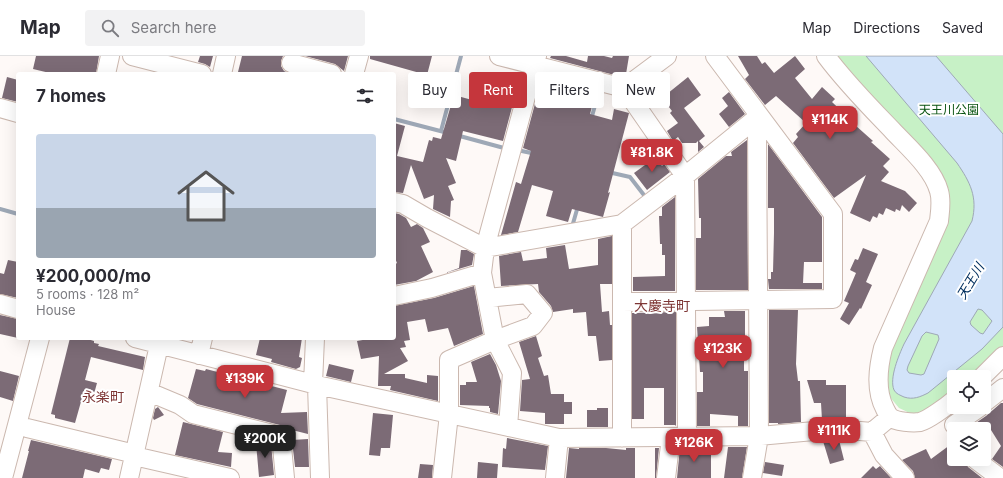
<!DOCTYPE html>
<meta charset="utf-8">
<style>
body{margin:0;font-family:Inter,"Noto Sans JP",sans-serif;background:#f2f2f3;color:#2b2b33;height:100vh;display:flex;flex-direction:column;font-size:15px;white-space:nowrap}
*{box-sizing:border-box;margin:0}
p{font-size:13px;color:#7c7c81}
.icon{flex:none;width:22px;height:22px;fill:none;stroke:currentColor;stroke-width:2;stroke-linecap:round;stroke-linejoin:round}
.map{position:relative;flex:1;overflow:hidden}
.sheet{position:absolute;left:16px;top:16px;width:380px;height:268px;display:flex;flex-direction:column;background:#fff;border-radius:4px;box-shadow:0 4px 16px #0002}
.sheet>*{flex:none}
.guide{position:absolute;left:408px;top:16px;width:380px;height:36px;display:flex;gap:8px}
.controls{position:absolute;left:947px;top:314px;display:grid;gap:8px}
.controls a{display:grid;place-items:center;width:44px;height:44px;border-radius:4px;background:#fff;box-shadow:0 4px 16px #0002;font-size:20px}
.price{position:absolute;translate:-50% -34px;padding:0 9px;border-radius:8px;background:#c5363c;color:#fff;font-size:13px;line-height:26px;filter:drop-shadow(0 1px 2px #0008)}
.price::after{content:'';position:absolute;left:50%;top:24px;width:12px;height:9px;margin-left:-6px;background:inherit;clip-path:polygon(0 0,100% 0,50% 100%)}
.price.active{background:#222;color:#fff}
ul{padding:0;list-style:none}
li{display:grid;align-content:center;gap:8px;height:212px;padding:0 20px}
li+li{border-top:1px solid #e1e1e2}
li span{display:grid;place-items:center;height:124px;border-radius:4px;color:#555}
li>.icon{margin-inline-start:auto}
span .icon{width:72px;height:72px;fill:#fffc;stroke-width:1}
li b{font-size:17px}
h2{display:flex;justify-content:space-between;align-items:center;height:48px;padding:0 20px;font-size:17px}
.tag{padding:0 14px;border-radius:4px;background:#fff;box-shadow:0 4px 16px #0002;font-size:14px;line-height:36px}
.tag.active{background:#c5363c;color:#fff}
header{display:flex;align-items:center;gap:24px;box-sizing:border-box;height:56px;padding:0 20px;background:#fff;border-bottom:1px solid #e1e1e2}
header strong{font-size:19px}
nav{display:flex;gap:22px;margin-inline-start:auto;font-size:14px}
.search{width:280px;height:36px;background:#f2f2f3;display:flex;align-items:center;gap:10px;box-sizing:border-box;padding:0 14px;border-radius:4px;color:#7c7c81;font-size:15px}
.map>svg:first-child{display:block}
</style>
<header>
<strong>Map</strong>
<div class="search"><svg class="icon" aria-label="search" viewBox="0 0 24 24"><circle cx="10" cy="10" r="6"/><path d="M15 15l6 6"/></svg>Search here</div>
<nav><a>Map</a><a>Directions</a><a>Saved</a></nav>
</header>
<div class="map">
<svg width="1003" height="422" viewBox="0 0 1003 422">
<rect width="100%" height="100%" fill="#fef9f7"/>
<path fill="#c7f1c6" d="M832,0H1003V292L972,321H954V336L916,360L899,352L885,335L884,310L946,150Z"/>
<path fill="#d2e3f9" stroke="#9ea8b6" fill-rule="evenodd" d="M866,0H936L1003,78V271L982,293L928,337C920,341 913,344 904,341C900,339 896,338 894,334C889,322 899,299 904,288L972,165C978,141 970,126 957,107ZM978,253L982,254L992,265L983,278L980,277L971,269L970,266ZM926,276L938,279L939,283L924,318L921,319L909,317L907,314L908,310L922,280Z"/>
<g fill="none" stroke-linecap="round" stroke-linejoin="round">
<path stroke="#9ea8b6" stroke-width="4" d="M394,63L448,77
M591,64L600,31
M441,75L461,0
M456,79L504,92
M517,94L536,98
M608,116L630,121L647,143
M0,153L18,158
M572,171L578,150"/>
</g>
<path fill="#7c6b76" d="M36,0H99L96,18H54L33,13Z
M200,0H213L210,11L205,8L198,6Z
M242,0H283L281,5V10L284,15L291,18H247L238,16Z
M305,0H348L344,15L335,8Z
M370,0H432L427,19L370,3Z
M551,0H566L587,6L588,0H604L612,2L613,0H629L626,18L622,21L550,2Z
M738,0H757L762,8L765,6L774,17L795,0L805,13L795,22L812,43L822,31L835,43L832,46L855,68V69L873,85L871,86L890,103L883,110L889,116L881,125L905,135L917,147L909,156L902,149L900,155L896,153L895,156L886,152L883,159L879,157L877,162L873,160L870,166L850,157L866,119L834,142L793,87L798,81L796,78L806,67L776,40L765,49L745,23L749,19Z
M495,20L515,25L511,39L515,40L503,85L463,75L456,105L446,102L456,127L448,130L454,144L451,145L450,161L433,153L434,139L424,143L411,109L403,137L394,136V67L405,70L397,100L423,106L429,84L432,85L433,81L441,83L454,39L483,47L486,36L490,37Z
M7,21L18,24V46L2,42Z
M688,21L701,39L684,52L705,80L699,85L704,91L698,96V85L696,87H682L678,81L673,85L667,75L678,67L670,57L672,55L662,42Z
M542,22L596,36L590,58L612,64L614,53L629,57L608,137L610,136L603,161L572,153L568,166L546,160L553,135L532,129L518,176L501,179L516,126L521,128L531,95L523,92Z
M729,36L745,58L729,71L719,58L728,50L722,42Z
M747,84L748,234H696V182H701V162H699L698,123L726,100H732L731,96Z
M768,88L822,161V206H804L803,227H822V233H769L768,223H771V216H773L774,177V152H768Z
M654,99L662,110L664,108L670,116L647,134L634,117L645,109L643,107Z
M675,141V235H633V221L665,220V199H662V188H660L659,160H662V151Z
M394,157L399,158L406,162L411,171L417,168L423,172L430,186L421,190L433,216L416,225L394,229V209L397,207L394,200Z
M612,180V228H600L602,256L609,255L610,269H612V304L599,305L596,280H588L586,256L573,257V253L553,256L551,250L539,236L538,228L501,230L499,200L521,196L523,205L547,202L546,192L565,189L569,213L598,209V183Z
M863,192L878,198L866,226L872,229L861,253L860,252L849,269L840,263L849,247L844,245L856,217L850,214L855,203L858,204Z
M461,194H467L474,198L472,209L445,217L459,212Z
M8,204L18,206V242L0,238V217L4,218Z
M474,230L483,278L454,290L448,272L428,276L425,263L407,266L410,284L404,285L406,291L400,292L408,305L384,318H405V322L427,327V319L438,320V345L390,334L391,330H378L379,300L361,303L357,285L374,282H394V250L434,242Z
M769,254H798L796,308L798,325H800L801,366L778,368V367H769Z
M724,255H745V281H748V295H744V315H748V370H738V360L710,358V370H697V336H703V316H700L697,271L709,270V261H725Z
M676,256V370L675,369H664V332H644V363H632V257Z
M0,259L18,263V282L0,278Z
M536,280L542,300L538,302L544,320L548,319L551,338H564V346H572V358H564V368H545V357L520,355L522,324L530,323L519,286Z
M70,282H84L94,285V287L99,288L98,290L145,301L143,314L91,301L85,324L97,327L94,338L84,335L75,367L55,362V359L51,358Z
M260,282H302L299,301L302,302L300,311L296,313L271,306L272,303L256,299Z
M490,298L496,309L501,325L498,358L490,356V352H489V350L460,349V329H466V326H477L471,306Z
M329,308L354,314L351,326L326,320Z
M196,313L205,315L206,313L237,321V323L255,328L256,326L287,334L281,357L307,356L308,378L288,373L284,370L197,348L188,342Z
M0,315L19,320L13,345L0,341Z
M807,324H826V329H846V363L822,364L821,347H814Z
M1001,347H1003V411L992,403L1001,390L991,374L984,378V373H967L986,360Z
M158,351L164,359L154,364L153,362L155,353Z
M597,352H608V371H587V354H597Z
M373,357L393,359L390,392H381L380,400L369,399Z
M183,366L223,376L218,396L232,397L231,411L175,399Z
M507,382L548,390L545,414L502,411L503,392L506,393Z
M308,383L309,411H295L292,384Z
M31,384L112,403L109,414L101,412L99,417L85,413L83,422H22L29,395H28Z
M839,384L844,404L830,408L823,385Z
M263,386L271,388L274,419L259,421L256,387Z
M954,386V403H965L966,407L968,411L982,422H915L913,415L902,404L926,393L931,403Z
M680,391H697V393H711V422H677Z
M728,391H747L742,422H724Z
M569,392L579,393V392H606L626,394V392H635V422H566Z
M655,392H659L656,422H655Z
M478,406L498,408L497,422H477Z
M765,406L784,409L782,420L763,417Z
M420,408L433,409L432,422H418Z
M873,410L876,413L880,410L891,422H861Z"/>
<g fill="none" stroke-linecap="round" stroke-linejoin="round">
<g stroke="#cbb8af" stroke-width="20">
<path id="minor" d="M132,0L202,18
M499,0L624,32L667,0
M826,0C846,27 870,51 893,75C909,92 933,113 939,135C942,145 940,155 939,165L883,292C878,312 875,334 885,353C886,355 888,359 890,361C896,366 913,367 920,366C928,364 947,350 954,344
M291,7L332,18
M106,18L110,0
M222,18L226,0
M354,18L359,0
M624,32L685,120L687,381
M0,52L18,57
M394,146L403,148L427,162L485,192L622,168L685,120L759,60
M394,240L432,232L482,217
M622,246L833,243V158L715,0
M0,248L18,253
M135,282L317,329L559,382L759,380L836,373L872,376L890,361
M199,299L203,282
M982,321L1003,300
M313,328L315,282
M317,329L320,422
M149,336L180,349L193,358L281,380L285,422
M984,347L1003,332
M954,369L980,351
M508,371L512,317L495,284L482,217L485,192L537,0
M27,372L135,398
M872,376L884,399L905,422
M622,382V168
M134,400L230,422
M975,403L1000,422
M3,422L40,282
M129,422L159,289
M442,422L449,358V304L495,284L533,270L543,257L527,238L487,242
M555,422L559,382
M666,422L671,381
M752,422L759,380L757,74L759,60"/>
</g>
<use href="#minor" stroke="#fff" stroke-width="18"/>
</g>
<g text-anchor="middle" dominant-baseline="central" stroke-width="4" stroke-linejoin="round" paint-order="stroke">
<g font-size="12" fill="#085311" stroke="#fff">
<text x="949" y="53">天王川公園</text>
</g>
<g font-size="13" font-style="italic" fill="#043160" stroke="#fff">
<text transform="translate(970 225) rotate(-59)">天王川</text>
</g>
<g font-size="14" fill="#7e3635" stroke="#fff">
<text x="662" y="249">大慶寺町</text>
<text x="103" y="340">永楽町</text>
</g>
</g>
</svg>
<div class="controls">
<a><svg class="icon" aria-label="locate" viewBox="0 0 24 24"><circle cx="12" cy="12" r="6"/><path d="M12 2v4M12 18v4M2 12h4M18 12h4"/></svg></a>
<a><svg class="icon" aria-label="layers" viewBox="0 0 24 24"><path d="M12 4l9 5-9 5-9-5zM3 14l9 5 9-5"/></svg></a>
</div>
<b class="price" style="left:830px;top:84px">¥114K</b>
<b class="price" style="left:652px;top:117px">¥81.8K</b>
<b class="price" style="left:723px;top:313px">¥123K</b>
<b class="price" style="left:245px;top:343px">¥139K</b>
<b class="price" style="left:834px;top:395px">¥111K</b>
<b class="price active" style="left:265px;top:403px">¥200K</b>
<b class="price" style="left:694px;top:407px">¥126K</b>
<div class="guide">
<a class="tag">Buy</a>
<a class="tag active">Rent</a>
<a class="tag">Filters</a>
<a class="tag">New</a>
</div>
<section class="sheet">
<h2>7 homes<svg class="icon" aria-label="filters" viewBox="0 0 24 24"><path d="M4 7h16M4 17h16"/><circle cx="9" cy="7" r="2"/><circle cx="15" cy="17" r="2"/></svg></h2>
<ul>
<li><span style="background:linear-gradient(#c9d6e8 60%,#9aa5b1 0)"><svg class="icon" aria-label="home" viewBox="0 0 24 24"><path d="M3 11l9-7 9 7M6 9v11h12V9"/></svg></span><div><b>¥200,000/mo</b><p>5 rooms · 128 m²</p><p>House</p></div></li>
</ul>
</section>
</div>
